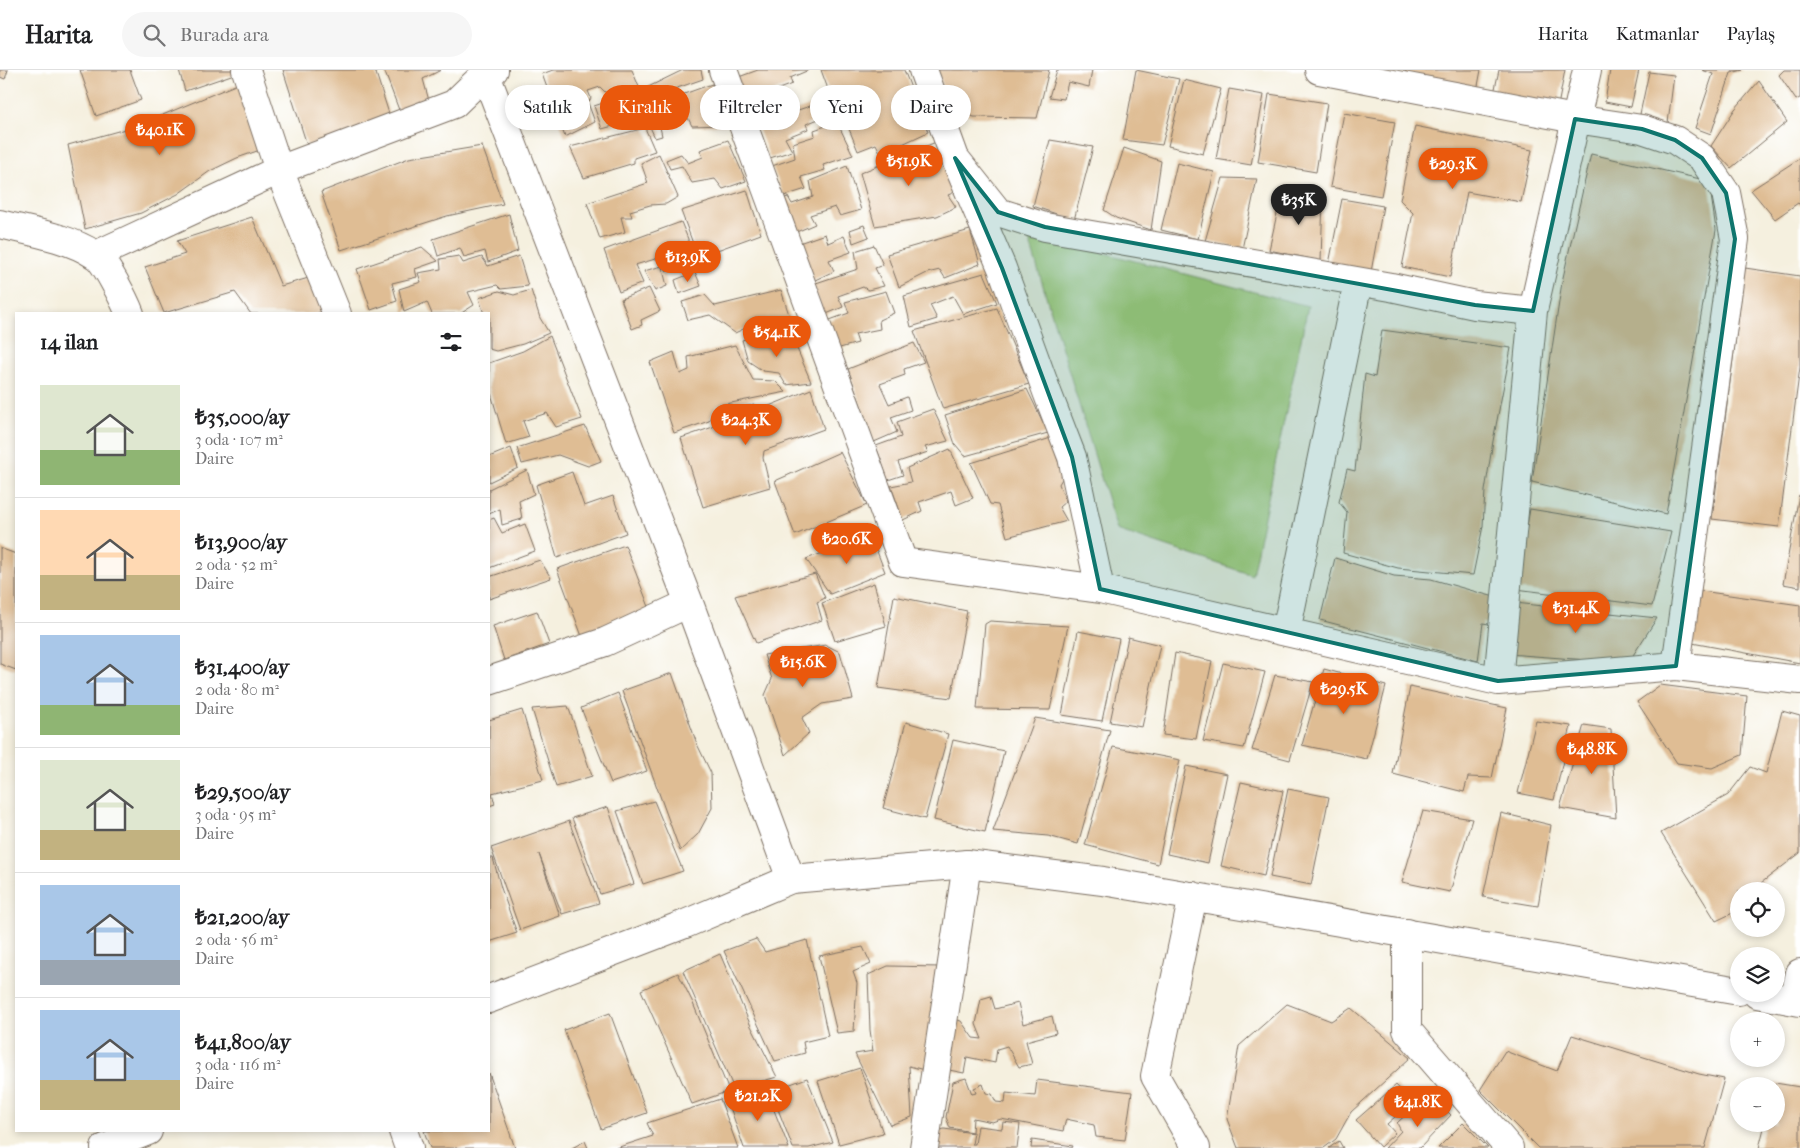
<!DOCTYPE html>
<html lang="tr">
<meta charset="utf-8">
<style>
body{margin:0;font-family:"IM FELL French Canon",serif;background:#f6f6f6;color:#202124;height:100vh;display:flex;flex-direction:column;font-size:19px;white-space:nowrap}
*{box-sizing:border-box;margin:0}
p{font-size:16px;color:#757577}
.icon{flex:none;width:28px;height:28px;fill:none;stroke:currentColor;stroke-width:2;stroke-linecap:round;stroke-linejoin:round}
.map{position:relative;flex:1;overflow:hidden}
.drawer{position:absolute;left:15px;top:242px;width:475px;height:820px;display:flex;flex-direction:column;background:#fff;border-radius:0px;box-shadow:0 2px 8px #0003}
.drawer>*{flex:none}
.top-card{position:absolute;left:505px;top:15px;width:475px;height:45px;display:flex;gap:10px}
.buttons{position:absolute;left:1730px;top:812px;display:grid;gap:10px}
.buttons a{display:grid;place-items:center;width:55px;height:55px;border-radius:50%;background:#fff;box-shadow:0 2px 8px #0003;font-size:25px}
.price{position:absolute;translate:-50% -42px;padding:0 11px;border-radius:18px;background:#ea580c;color:#fff;font-size:16px;line-height:32px;filter:drop-shadow(0 1px 2px #0008)}
.price::after{content:'';position:absolute;left:50%;top:30px;width:15px;height:11px;margin-left:-8px;background:inherit;clip-path:polygon(0 0,100% 0,50% 100%)}
.price.current{background:#222;color:#fff}
ul{padding:0;list-style:none}
li{display:flex;align-items:center;gap:15px;height:125px;padding:0 25px}
li+li{border-top:1px solid #e0e0e0}
li span{display:grid;place-items:center;flex:none;width:140px;height:100px;border-radius:0px;color:#555}
li>.icon{margin-inline-start:auto}
span .icon{width:60px;height:60px;fill:#fffc;stroke-width:1}
li b{font-size:21px}
h2{display:flex;justify-content:space-between;align-items:center;height:60px;padding:0 25px;font-size:21px}
.pill{padding:0 18px;border-radius:22px;background:#fff;box-shadow:0 2px 8px #0003;font-size:18px;line-height:45px}
.pill.current{background:#ea580c;color:#fff}
header{display:flex;align-items:center;gap:30px;box-sizing:border-box;height:70px;padding:0 25px;background:#fff;border-bottom:1px solid #e0e0e0}
header strong{font-size:24px}
nav{display:flex;gap:28px;margin-inline-start:auto;font-size:18px}
.search{width:350px;height:45px;background:#f6f6f6;display:flex;align-items:center;gap:12px;box-sizing:border-box;padding:0 18px;border-radius:28px;color:#757577;font-size:19px}
.map>svg:first-child{display:block}
</style>
<header>
<strong>Harita</strong>
<div class="search"><svg class="icon" aria-label="search" viewBox="0 0 24 24"><circle cx="10" cy="10" r="6"/><path d="M15 15l6 6"/></svg>Burada ara</div>
<nav><a>Harita</a><a>Katmanlar</a><a>Paylaş</a></nav>
</header>
<div class="map">
<svg width="1800" height="1078" viewBox="0 0 1800 1078">
<rect width="100%" height="100%" fill="#fff"/>
<filter id="ink" filterUnits="userSpaceOnUse"><feTurbulence type="fractalNoise" baseFrequency=".02" numOctaves="2"/><feDisplacementMap in="SourceGraphic" scale="10" xChannelSelector="R" yChannelSelector="G"/><feConvolveMatrix kernelMatrix="1 2 1 2 8 2 1 2 1" color-interpolation-filters="sRGB"/></filter>
<filter id="wash" filterUnits="userSpaceOnUse"><feTurbulence type="fractalNoise" baseFrequency=".0096" numOctaves="4" result="noise"/><feDisplacementMap in="SourceGraphic" scale="20" xChannelSelector="R" yChannelSelector="G"/><feGaussianBlur stdDeviation="1.12" result="paint"/><feColorMatrix in="noise" values="0 0 0 0 0 0 0 0 0 0 0 0 0 0 0 0 0 1.4 0 .05"/><feComposite in="paint" operator="in"/></filter>
<g filter="url(#wash)">
<rect width="100%" height="100%" fill="#f5f0df"/>
<path fill="#adce77" stroke="#747c4a" d="M1027,163L1308,236L1252,505L1117,460Z"/>
<g id="blocks">
<path fill="#dfbd94" d="M0,0H8L5,9L0,7Z
M80,0H130L141,30L96,46Z
M179,0H239L240,2L185,21Z
M283,0H375L392,53L307,75Z
M384,0H441L423,9L431,38L402,48Z
M553,0H632L639,17L610,27L600,17L588,21L591,28L588,33L595,52L565,67L542,4Z
M683,0H701L703,9L657,25L660,29L638,37L643,48L602,59L594,36L640,21Z
M758,0H809L790,8L792,14L768,23L770,31L748,39L736,8Z
M821,0H904L928,62L881,84L876,74L858,81L845,49H839Z
M937,0H1049L1037,48L974,47L951,37Z
M1057,0H1092L1089,17L1068,12L1064,29L1049,27Z
M1136,0L1179,9L1162,75L1123,70Z
M1406,0H1481L1476,26L1404,10Z
M1499,0H1565L1557,41L1493,28Z
M1610,0H1639L1631,37L1605,32Z
M1702,0H1743L1731,3L1711,64L1695,58L1713,4Z
M1784,0H1800V28L1796,30L1779,5Z
M1649,2L1674,5L1668,53L1640,44Z
M1184,10L1221,19L1203,84L1168,76Z
M1759,11L1787,52L1731,98L1711,76L1735,39Z
M240,13L260,80L237,88L210,101L178,124L141,143L85,159L68,75L136,56Z
M712,14L723,55L692,56L688,48L660,57L662,66L655,68L642,39Z
M1229,19L1264,25L1251,95L1216,89Z
M1269,24L1327,33L1316,102L1258,92Z
M825,31L831,44L806,54L808,59L785,68L792,81L770,88L756,54Z
M1344,43L1395,52L1381,126L1330,117Z
M837,52L853,85L823,95L825,100L801,107L806,119L784,126L772,96L795,88L793,73L815,66L814,60Z
M1415,56L1532,80L1521,132L1467,122L1450,207L1402,197L1413,143L1400,130Z
M645,58L655,81L634,88V93L584,108L570,77Z
M728,70L746,111L723,119L715,109L692,113L682,96L670,99L666,90L681,84L688,93L703,87L700,80Z
M1050,70L1093,77L1074,150L1033,136Z
M936,72L955,122L948,125L956,137L937,146L875,156L860,103Z
M482,76L503,134L447,146L341,180L321,122L409,88Z
M1124,78L1161,91L1151,160L1116,148L1104,140Z
M659,84L678,127L666,134L650,135L630,141L632,147H621L625,162L600,169L587,133L648,113L641,93Z
M1591,84L1709,111L1716,160L1666,444L1532,412L1562,212Z
M1800,88V135L1798,133L1775,149L1751,120Z
M1177,93L1214,102L1198,169L1161,160Z
M847,96L861,140L840,146L835,137L810,145L815,154L794,163L780,129L788,127L792,134L813,127L810,111Z
M1223,108L1257,109L1242,179L1205,171Z
M747,120L761,164L698,187L681,141Z
M1282,121L1323,125L1321,191L1269,180Z
M1342,129L1383,136L1371,202L1329,194Z
M509,144L518,181L488,192L485,181L464,187L460,178L438,186L433,169Z
M252,147L281,216L312,207L327,239L316,244H251L235,222L164,243L145,197L185,184L177,171Z
M681,152L688,169V194L667,201L662,187L635,195L643,213L619,222L604,180Z
M864,155L869,167L853,173L850,160Z
M970,160L980,194L945,208L940,200L927,203L899,217L887,184Z
M825,164L828,173L844,166L851,182L829,190L834,201L813,211L799,173Z
M874,175L883,195L875,198L884,216L868,220L863,217L838,226L843,237L824,245L813,214L858,199L855,181Z
M422,177L438,191L415,199L417,207L392,213L397,231L371,240L357,199Z
M459,186L463,193L482,187L488,196L519,186L528,216L501,219L497,215L468,222L474,235L460,244H432L427,232L404,242L399,219L421,212L418,203L441,199L440,189Z
M662,196L667,216L655,221L644,201Z
M1745,198L1800,206V297L1779,457L1712,449Z
M695,202L701,216L679,224L675,210Z
M984,203L997,233L963,244L953,226L930,235L937,249L911,257L904,226Z
M649,218L660,241L641,250L642,255L632,259L621,229Z
M531,220L540,248L549,263L523,274L496,281L489,279V244H484L479,228L499,221L514,225Z
M781,220L794,260L773,267L762,258L758,252L735,263L710,245L688,250L682,232L705,225L715,236Z
M886,221L894,243L879,250L880,259L855,264L858,273L836,279L827,251L849,243L845,232Z
M997,238L1029,314L943,339L914,261Z
M1382,260L1511,278L1493,371L1485,421L1483,456L1473,505L1398,498L1343,483L1347,442L1339,432L1347,399L1355,401L1365,304L1375,307Z
M763,263L779,275L793,269L811,312L786,315L779,303L763,301L748,291L742,270Z
M550,266L582,349L556,357L547,343L523,351L529,367L506,374L489,317V293L523,281Z
M914,273L924,292L904,299L905,305L880,314L889,334L907,327L911,340L891,347L897,362L874,372L848,299Z
M735,275L753,310L775,311L786,322L716,336L709,351L674,363L650,292L674,282L680,304L689,300L688,287Z
M811,319L824,359L764,381L763,388L770,417L703,437L681,368L713,357L725,340L754,335L764,338Z
M1027,319L1048,363L965,386L955,374L945,345Z
M933,339L948,371L925,377L928,382L898,392L903,405L888,410L876,376L901,367L897,352Z
M585,356L601,391L588,396L558,385L522,394L517,378Z
M1051,368L1063,407L1059,414L1066,431L1059,437L1067,451L1007,467L998,435L990,434L971,393Z
M511,378L518,398L489,412V387Z
M950,379L973,428L956,435L951,421L919,432L922,441L903,450L891,416L911,412L907,398Z
M840,382L867,435L795,465L775,411Z
M527,400L534,424L519,431L522,449L502,455L500,439L489,444V419Z
M572,402L584,436L613,426L626,463L557,488L536,415Z
M1799,425H1800V517L1783,514Z
M1530,439L1671,462L1652,536L1516,519Z
M494,448L502,463L525,454L535,481L489,498V450Z
M871,466L885,502L830,524L806,489Z
M625,475L651,542L583,569L557,499Z
M0,478L16,484V600L0,594Z
M1335,488L1394,506L1431,509L1498,528L1494,555L1483,553L1478,591L1320,550Z
M540,490L551,508L489,529V507Z
M815,504L825,528L817,532L822,550L756,573L735,526Z
M874,513L886,556L835,571L822,533Z
M1701,521L1800,535V593L1692,573Z
M894,526L967,541L951,628L878,618Z
M1515,533L1657,548L1628,593L1508,584Z
M537,541L549,574L504,590L493,556Z
M990,551L1068,556L1050,640L977,639L985,554Z
M1078,561L1119,569L1102,651L1062,645Z
M1128,567L1160,575L1142,657L1110,652Z
M826,575L840,582L853,629L822,634L802,648L809,663L785,685L765,625L772,609L764,585Z
M1175,583L1212,591L1196,669L1163,665Z
M1223,593L1265,602L1244,678L1203,671Z
M1324,599L1386,616L1367,689L1302,675Z
M672,603L697,674L711,703L712,738L698,764L680,781L622,621Z
M1275,605L1313,612L1290,690L1252,680Z
M1660,615L1747,626L1742,685L1712,698L1677,693L1637,632Z
M1410,617L1507,638L1492,708L1468,707L1464,722L1393,704Z
M618,623L647,701L611,713L581,638Z
M568,636L592,706L556,717L532,639Z
M522,640L543,710L492,723L495,734L489,736V650Z
M1782,641L1800,646V783L1761,813L1762,821H1739V840L1716,851L1661,763L1728,725L1750,697L1766,703Z
M1035,648L1110,660L1078,774L1048,766L993,761Z
M1536,651L1571,656L1554,730L1518,723Z
M906,652L948,664L925,749L883,738Z
M1584,655L1611,659L1616,748L1560,738Z
M953,670L1004,681L985,762L934,750Z
M1113,677L1180,690L1158,794L1085,775Z
M1186,696L1227,704L1208,793L1167,784Z
M1241,712L1283,721L1264,806L1221,796Z
M1288,719L1329,727L1311,815L1270,807Z
M654,731L683,801L643,814L617,741Z
M608,737L634,814L600,824L572,748Z
M1423,741L1472,749L1450,822L1402,812Z
M1501,743L1551,755L1538,836L1483,827Z
M569,751L599,833L562,844L539,784L560,846L520,860L491,778Z
M489,788H493L501,818L517,863L489,872Z
M756,869L765,882L807,870L828,966L803,972L805,983L775,991L724,881Z
M863,877L871,894L853,902L857,913L854,961L837,963L819,886Z
M720,884L750,954L777,1007L734,1019L683,901Z
M888,896L940,897L928,1001L909,996L912,1047L890,1055L855,984L873,981L870,960L868,905Z
M678,903L692,931L729,1021L692,1034L641,920Z
M991,926L995,939L1018,933L1023,954L1052,946L1056,963L1026,971L1032,994L1019,997L1007,976L997,979L995,993L967,987L964,1003L944,999L954,949L961,951L973,968L982,969L976,954L981,929Z
M1287,934L1331,951L1351,938L1410,988L1351,1042L1336,1069L1324,1078H1238L1227,1049L1239,976Z
M610,943L647,1043L601,1059L564,960Z
M1572,965L1699,1004L1724,1009L1705,1078H1538L1480,1020L1505,981L1557,1001Z
M860,998L883,1063L839,1074L818,1011Z
M489,1003L515,1078H430L424,1061H489Z
M807,1008L833,1072L809,1078H793L771,1021Z
M966,1008L972,1024L976,1023L974,1018L983,1014L986,1023L992,1024L996,1032L1005,1033L1006,1023L1035,1026L1037,1010L1132,1022L1125,1070L1096,1067L1094,1055L1066,1049L1063,1061L1001,1049L992,1052L973,1048L972,1062L950,1058L946,1047L953,1012Z
M1775,1013L1800,1017V1078H1759L1765,1054H1776Z
M1396,1015L1412,1032L1387,1054L1395,1063L1380,1077L1356,1050Z
M766,1020L789,1078H744L728,1031Z
M720,1029L738,1078H616L653,1066L647,1053Z
M1440,1034L1451,1045L1420,1078H1385L1401,1061L1397,1053L1414,1037L1426,1049Z
M1003,1052L1020,1054L1017,1078H936L939,1061L944,1059L974,1063L972,1074H975L978,1056L1002,1059Z
M1463,1053L1488,1078H1438Z
M1032,1070L1073,1076L1072,1078H1031Z
M585,1071L588,1078H572Z
M1339,1071L1343,1078H1329Z"/>
</g>
</g>
<g filter="url(#ink)">
<use href="#blocks" fill-opacity="0" stroke="#7c6f62" stroke-width="1"/>
<g fill="none" stroke-linecap="round" stroke-linejoin="round">
<g stroke="#7c6f62" stroke-width="30">
<path id="minor" d="M246,0L279,100L337,244
M484,0L689,533L791,809
M723,0L903,492L1100,519L1498,611L1676,596L1800,610
M923,0L955,88L1002,198L1047,322L1072,387L1100,519
M1319,0L1575,49L1642,59L1675,70L1702,88L1726,123L1735,169L1676,596
M955,88L998,142L1045,157L1391,217L1475,235L1533,241
M0,154C29,161 70,168 95,185C105,191 125,231 130,244
M96,185L279,100L454,34L485,4L494,0
M1286,562L1358,212
M489,611L605,572L689,533
M1498,611L1533,241L1587,0
M1407,863V960L1509,1078
M1794,930L1800,903
M403,1061L409,1078
M924,1078L967,794"/>
</g>
<g stroke="#7c6f62" stroke-width="30">
<path id="tertiary" d="M1193,826L1155,1006L1196,1078
M1757,924L1800,932
M489,929L685,854L791,809L967,794L1103,811L1739,921
M105,1078L148,1061"/>
</g>
<use href="#minor" stroke="#fff" stroke-width="28"/>
<use href="#tertiary" stroke="#fff" stroke-width="28"/>
</g>
</g>
<path fill="#0f766e" fill-opacity="0.2" stroke="#0f766e" stroke-width="4" stroke-linejoin="round" d="M1575,49L1642,59L1675,70L1702,88L1726,123L1735,169L1676,596L1498,611L1100,519L1072,387L1002,198L955,88L998,142L1045,157L1475,235L1533,241Z"/>
</svg>
<div class="buttons">
<a><svg class="icon" aria-label="locate" viewBox="0 0 24 24"><circle cx="12" cy="12" r="6"/><path d="M12 2v4M12 18v4M2 12h4M18 12h4"/></svg></a>
<a><svg class="icon" aria-label="layers" viewBox="0 0 24 24"><path d="M12 4l9 5-9 5-9-5zM3 14l9 5 9-5"/></svg></a>
<a>+</a>
<a>−</a>
</div>
<b class="price" style="left:160px;top:86px">₺40.1K</b>
<b class="price" style="left:909px;top:117px">₺51.9K</b>
<b class="price" style="left:1453px;top:120px">₺29.3K</b>
<b class="price current" style="left:1299px;top:156px">₺35K</b>
<b class="price" style="left:688px;top:213px">₺13.9K</b>
<b class="price" style="left:777px;top:288px">₺54.1K</b>
<b class="price" style="left:746px;top:376px">₺24.3K</b>
<b class="price" style="left:847px;top:495px">₺20.6K</b>
<b class="price" style="left:1576px;top:564px">₺31.4K</b>
<b class="price" style="left:803px;top:618px">₺15.6K</b>
<b class="price" style="left:1344px;top:645px">₺29.5K</b>
<b class="price" style="left:1592px;top:705px">₺48.8K</b>
<b class="price" style="left:758px;top:1052px">₺21.2K</b>
<b class="price" style="left:1418px;top:1058px">₺41.8K</b>
<div class="top-card">
<a class="pill">Satılık</a>
<a class="pill current">Kiralık</a>
<a class="pill">Filtreler</a>
<a class="pill">Yeni</a>
<a class="pill">Daire</a>
</div>
<section class="drawer">
<h2>14 ilan<svg class="icon" aria-label="filters" viewBox="0 0 24 24"><path d="M4 7h16M4 17h16"/><circle cx="9" cy="7" r="2"/><circle cx="15" cy="17" r="2"/></svg></h2>
<ul>
<li><span style="background:linear-gradient(#dfe7d0 65%,#8fb573 0)"><svg class="icon" aria-label="home" viewBox="0 0 24 24"><path d="M3 11l9-7 9 7M6 9v11h12V9"/></svg></span><div><b>₺35,000/ay</b><p>3 oda · 107 m²</p><p>Daire</p></div></li>
<li><span style="background:linear-gradient(#ffd9b3 65%,#c2b280 0)"><svg class="icon" aria-label="home" viewBox="0 0 24 24"><path d="M3 11l9-7 9 7M6 9v11h12V9"/></svg></span><div><b>₺13,900/ay</b><p>2 oda · 52 m²</p><p>Daire</p></div></li>
<li><span style="background:linear-gradient(#a9c7e8 70%,#8fb573 0)"><svg class="icon" aria-label="home" viewBox="0 0 24 24"><path d="M3 11l9-7 9 7M6 9v11h12V9"/></svg></span><div><b>₺31,400/ay</b><p>2 oda · 80 m²</p><p>Daire</p></div></li>
<li><span style="background:linear-gradient(#dfe7d0 70%,#c2b280 0)"><svg class="icon" aria-label="home" viewBox="0 0 24 24"><path d="M3 11l9-7 9 7M6 9v11h12V9"/></svg></span><div><b>₺29,500/ay</b><p>3 oda · 95 m²</p><p>Daire</p></div></li>
<li><span style="background:linear-gradient(#a9c7e8 75%,#9aa5b1 0)"><svg class="icon" aria-label="home" viewBox="0 0 24 24"><path d="M3 11l9-7 9 7M6 9v11h12V9"/></svg></span><div><b>₺21,200/ay</b><p>2 oda · 56 m²</p><p>Daire</p></div></li>
<li><span style="background:linear-gradient(#a9c7e8 70%,#c2b280 0)"><svg class="icon" aria-label="home" viewBox="0 0 24 24"><path d="M3 11l9-7 9 7M6 9v11h12V9"/></svg></span><div><b>₺41,800/ay</b><p>3 oda · 116 m²</p><p>Daire</p></div></li>
</ul>
</section>
</div>
